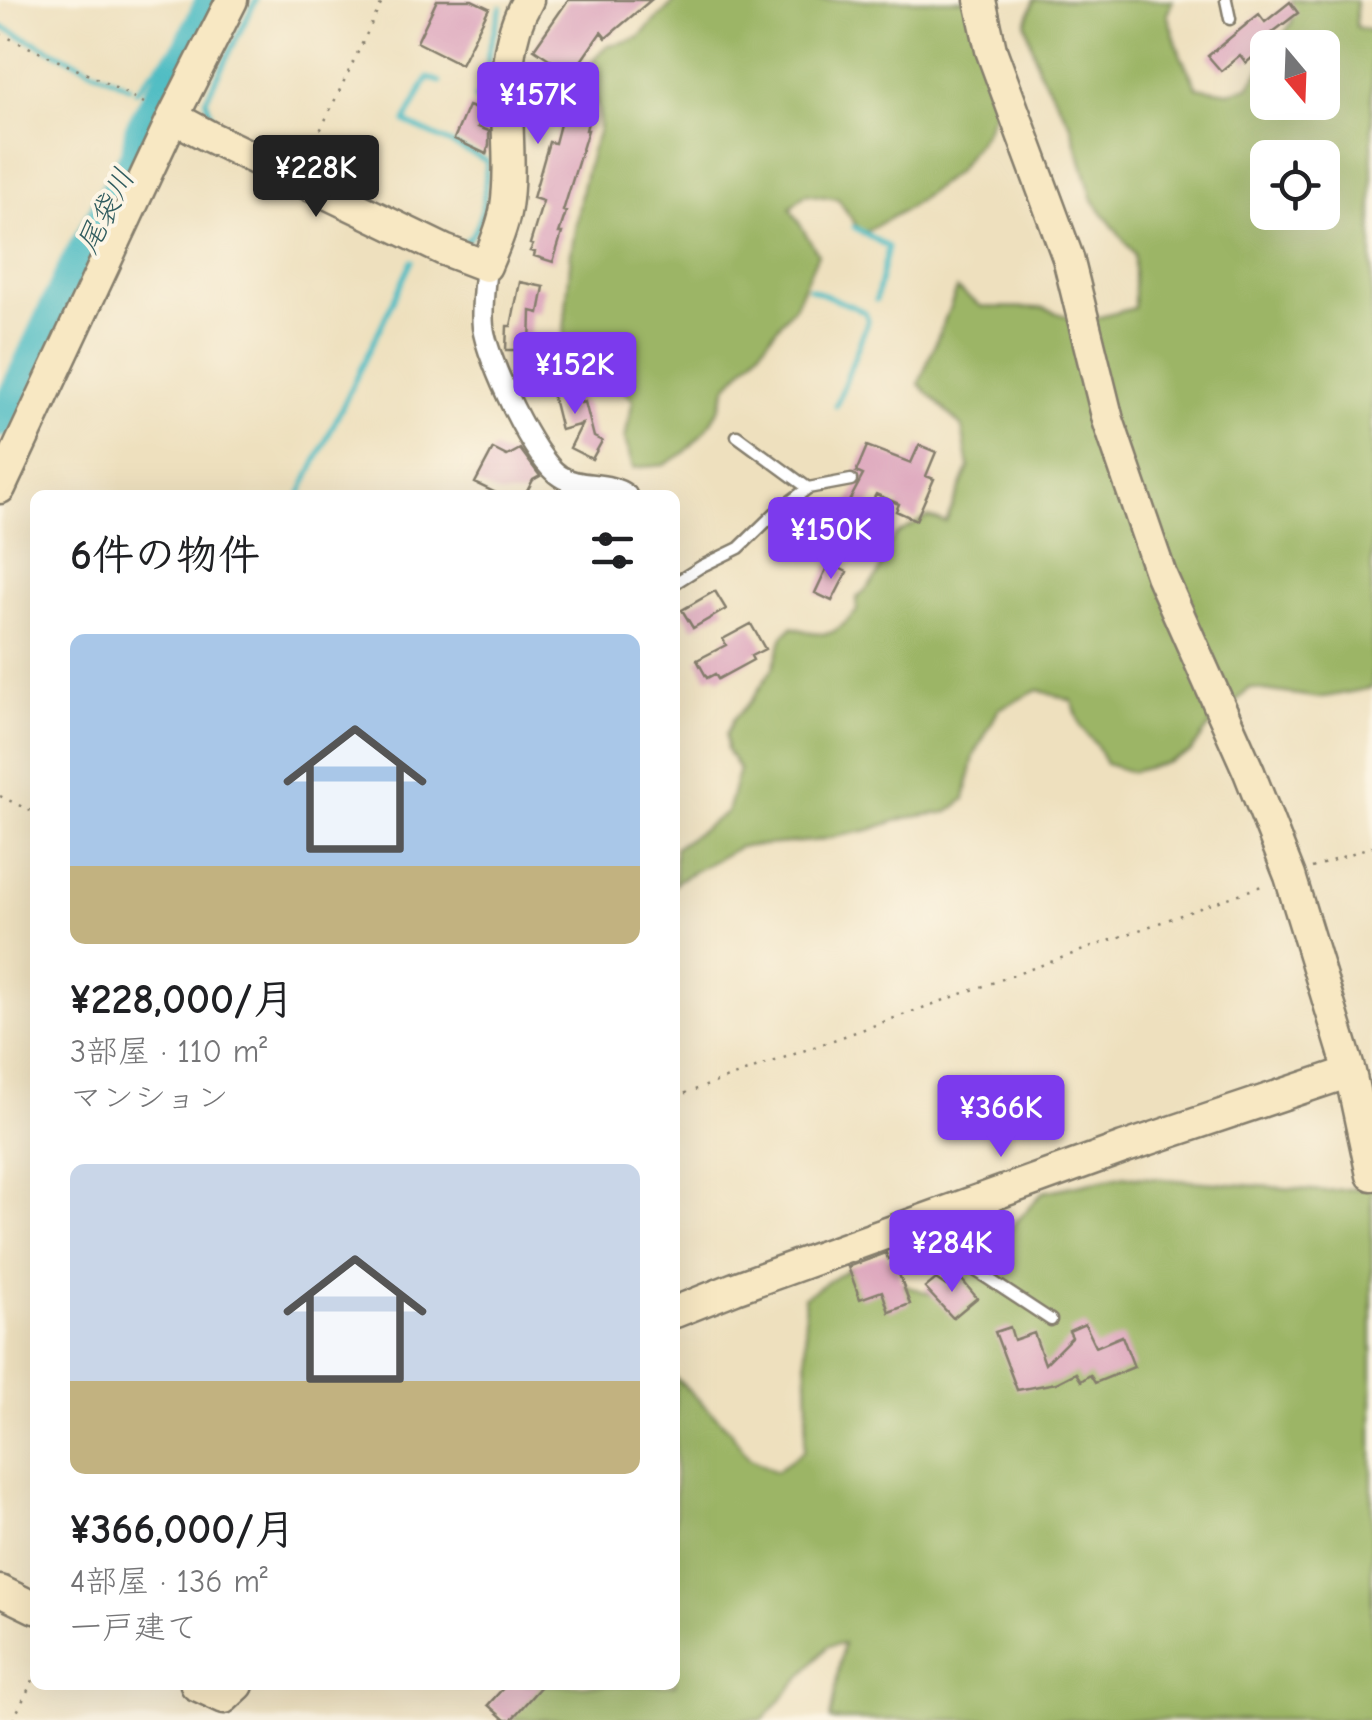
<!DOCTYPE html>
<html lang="ja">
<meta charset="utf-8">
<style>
body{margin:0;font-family:"Comic Neue","Klee One",sans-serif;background:#f6f6f6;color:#202124;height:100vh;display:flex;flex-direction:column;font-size:38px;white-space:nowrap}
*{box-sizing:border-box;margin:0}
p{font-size:32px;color:#757577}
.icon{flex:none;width:55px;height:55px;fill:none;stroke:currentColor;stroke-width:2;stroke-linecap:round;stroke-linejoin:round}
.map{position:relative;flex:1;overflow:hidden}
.sheet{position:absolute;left:30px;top:490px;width:650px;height:1200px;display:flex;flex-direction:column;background:#fff;border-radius:15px;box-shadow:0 10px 40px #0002}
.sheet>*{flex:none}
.needle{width:65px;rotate:161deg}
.tools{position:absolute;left:1250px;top:30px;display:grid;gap:20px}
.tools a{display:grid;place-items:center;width:90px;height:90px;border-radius:15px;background:#fff;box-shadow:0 10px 40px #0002;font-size:50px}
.price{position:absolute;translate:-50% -85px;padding:0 22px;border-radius:10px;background:#7c3aed;color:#fff;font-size:32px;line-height:65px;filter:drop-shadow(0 2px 5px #0008)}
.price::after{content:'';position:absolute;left:50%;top:60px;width:30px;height:22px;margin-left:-15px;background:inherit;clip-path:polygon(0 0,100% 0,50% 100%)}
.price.on{background:#222;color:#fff}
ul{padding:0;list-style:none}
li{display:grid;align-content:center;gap:20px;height:530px;padding:0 40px}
li span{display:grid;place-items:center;height:310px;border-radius:15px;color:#555}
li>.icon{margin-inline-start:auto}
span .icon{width:180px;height:180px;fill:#fffc;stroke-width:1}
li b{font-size:42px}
h2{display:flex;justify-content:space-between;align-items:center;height:120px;padding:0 40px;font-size:42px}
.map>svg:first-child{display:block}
</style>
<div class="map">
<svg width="1372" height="1720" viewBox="0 0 1372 1720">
<rect width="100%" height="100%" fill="#fcf5e5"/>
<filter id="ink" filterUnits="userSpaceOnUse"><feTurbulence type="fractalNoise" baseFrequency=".01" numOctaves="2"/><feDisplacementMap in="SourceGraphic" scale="20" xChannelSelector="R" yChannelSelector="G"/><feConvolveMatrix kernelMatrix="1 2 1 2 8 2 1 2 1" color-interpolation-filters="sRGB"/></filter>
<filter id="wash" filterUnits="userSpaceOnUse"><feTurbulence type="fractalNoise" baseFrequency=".0048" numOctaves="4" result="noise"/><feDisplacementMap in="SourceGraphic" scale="40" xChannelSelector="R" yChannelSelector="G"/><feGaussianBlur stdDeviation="2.25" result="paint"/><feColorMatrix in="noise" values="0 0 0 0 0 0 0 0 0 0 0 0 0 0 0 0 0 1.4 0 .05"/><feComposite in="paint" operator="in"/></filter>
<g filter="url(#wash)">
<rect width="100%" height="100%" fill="#eee0be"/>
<path fill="#9cb566" stroke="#5c6841" stroke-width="2.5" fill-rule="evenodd" d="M676,0H975L998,102L985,132L957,171L911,206L862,234L838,199L806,194L790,208L818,254L795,305L754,357L727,386L720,407L706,430L684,453L664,465L633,468L625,439L633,400L611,376L582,371L563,344L571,253L582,188L591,151L599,131V113L589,71L595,57L608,46L638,38Z
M1034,0H1173L1167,14L1181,56L1197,87L1229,92L1249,87L1267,58L1268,102H1322V48L1275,47L1292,22L1291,0H1356V27L1372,31V688L1320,698L1250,688L1208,728L1190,753L1166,763L1131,772L1106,764L1096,745L1081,727L1072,701L1038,690L999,709L974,756L965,799L948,812L905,818L869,830L814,841L739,847L679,880L675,885V848L727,812L739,769L727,750L726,735L733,720L751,701L773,668L783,636L792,627C828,638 831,638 857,611V598C870,586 885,572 882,553L897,534L928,517L946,522L969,467L962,427L919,384L957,289L982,307L1044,308L1081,322L1134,308V254L1093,200L1070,123L1038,69L1026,24ZM1268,158H1322V212H1268Z
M1122,1176L1325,1191L1372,1187V1720H830L843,1643L828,1646L763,1720H510L524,1685H675V1377L728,1428L749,1458L776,1472L804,1450L808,1404L804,1297L853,1266L947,1300L1043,1192Z"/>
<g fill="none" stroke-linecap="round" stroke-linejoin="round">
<path stroke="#4dbcc3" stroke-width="5" d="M0,26L129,87
M440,82L428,77L405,122L487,161C484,187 487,232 460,244
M136,91L175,46L197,0
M149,97L161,102
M475,98L486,102L488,53L501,7
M216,128L206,99L256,0
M854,227L888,247L876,300
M809,288L865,312L868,320L836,406
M300,495L412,261"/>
<path stroke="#4dbcc3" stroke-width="30" d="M0,423L75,263L136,153L139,131L158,95L178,67L211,0"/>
</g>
<g id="blocks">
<path fill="#dca3bb" d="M437,0H472L489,8L461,64L417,42Z
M568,0H651L606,38L601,32L572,74L534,49Z
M1290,2L1298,13L1273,32L1277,37L1246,63L1240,55L1221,71L1208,56L1259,14L1265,22Z
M527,71L552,75L546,110L526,107Z
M565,105L585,111L584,116L586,117L585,121L588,122L586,130H588L563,211L566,212L559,233H562L553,262L534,256L535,252L530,251L533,245L530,244L543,201L533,198L549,142L555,143Z
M468,106L484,112L478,127L489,131V145L486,154L454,139Z
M520,282L544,287L539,313L531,311L530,347L539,378L525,381L516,350H506L507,326H511Z
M575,380L581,403L585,402L594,437L602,441L592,459L570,448L582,424L561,430L550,386Z
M919,445L936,452L926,476L934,479L916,520L896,511L899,504L876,494L863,518L845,509L863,475L856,472L867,446L911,463Z
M493,449L507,456L520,449L540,476L533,480L525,495H500L475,483Z
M829,563L847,572L832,601L815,593Z
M715,591L726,609L693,628L682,610Z
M751,624L765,649L751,656L753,660L718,679L715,674L707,678L697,660L726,645L723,639Z
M886,1253L888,1259L893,1258L910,1304L889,1312L882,1291L860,1299L848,1267Z
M958,1275L977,1298L953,1318L925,1288L936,1279L946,1286Z
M1085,1324L1096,1347L1122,1336L1134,1367L1095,1383L1090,1375L1081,1381L1076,1373L1056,1383L1017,1390L995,1332L1010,1327L1014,1340L1034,1333L1045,1364L1072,1337L1069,1331Z
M506,1685H542L511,1720H505L488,1705Z"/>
</g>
</g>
<g filter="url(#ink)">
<use href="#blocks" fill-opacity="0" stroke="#857e6d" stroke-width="2.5"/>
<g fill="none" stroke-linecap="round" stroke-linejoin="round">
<g stroke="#857e6d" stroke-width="15">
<path id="lane" d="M1226,0L1230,19
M808,488L851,480
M675,583L702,566L739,548L775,513L808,488L737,436
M914,1230L1051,1320"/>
</g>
<g stroke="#857e6d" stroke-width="25">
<path id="street" d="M486,266C484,286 481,307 483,327C487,359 534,460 560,476C579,489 608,481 626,495"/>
</g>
<g stroke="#857e6d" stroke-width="35">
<path id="secondary" d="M980,0L991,50L1068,258L1108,420L1161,575L1249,772L1290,876L1350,1072L1372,1175
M173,117L210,137L444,250L486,266C494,247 503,227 506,207C516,139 491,61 528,0
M0,488L173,117L232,0
M675,1312L735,1288L1123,1148L1350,1072
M0,1591L35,1608
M196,1685L224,1698L238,1685"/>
</g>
<path stroke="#857e6d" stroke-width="2.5" stroke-dasharray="2.5 8" stroke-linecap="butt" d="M0,34L100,80L144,103
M307,158L383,0
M0,796L35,813
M1312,868L1372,846
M675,1097L1267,884
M13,1720L35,1676"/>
<use href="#lane" stroke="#fff" stroke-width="10"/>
<use href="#street" stroke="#fff" stroke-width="20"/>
<use href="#secondary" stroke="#f8e8c3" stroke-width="30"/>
</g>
</g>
<g text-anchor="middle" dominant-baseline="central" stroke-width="8" stroke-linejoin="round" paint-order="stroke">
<g font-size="30" font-style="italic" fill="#305c5f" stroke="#fcf5e5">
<text transform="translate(106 211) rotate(-63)">尾袋川</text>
</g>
</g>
</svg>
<div class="tools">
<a><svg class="needle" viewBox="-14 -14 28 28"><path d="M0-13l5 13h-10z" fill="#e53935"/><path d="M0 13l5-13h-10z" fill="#757577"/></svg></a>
<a><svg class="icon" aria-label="locate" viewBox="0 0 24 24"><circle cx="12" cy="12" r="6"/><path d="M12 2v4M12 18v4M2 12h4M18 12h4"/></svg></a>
</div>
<b class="price" style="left:538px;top:147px">¥157K</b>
<b class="price on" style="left:316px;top:220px">¥228K</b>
<b class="price" style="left:575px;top:417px">¥152K</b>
<b class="price" style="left:831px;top:582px">¥150K</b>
<b class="price" style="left:1001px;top:1160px">¥366K</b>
<b class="price" style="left:952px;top:1295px">¥284K</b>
<section class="sheet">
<h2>6件の物件<svg class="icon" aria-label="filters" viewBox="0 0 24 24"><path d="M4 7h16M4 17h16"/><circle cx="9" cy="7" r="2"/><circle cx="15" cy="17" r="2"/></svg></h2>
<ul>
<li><span style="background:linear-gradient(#a9c7e8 75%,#c2b280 0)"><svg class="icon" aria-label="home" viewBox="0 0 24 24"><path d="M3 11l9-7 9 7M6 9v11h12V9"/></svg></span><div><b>¥228,000/月</b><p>3部屋 · 110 m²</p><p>マンション</p></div></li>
<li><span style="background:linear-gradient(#c9d6e8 70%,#c2b280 0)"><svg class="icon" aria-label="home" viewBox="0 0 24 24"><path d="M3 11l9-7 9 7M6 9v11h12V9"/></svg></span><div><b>¥366,000/月</b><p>4部屋 · 136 m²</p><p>一戸建て</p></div></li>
</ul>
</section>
</div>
